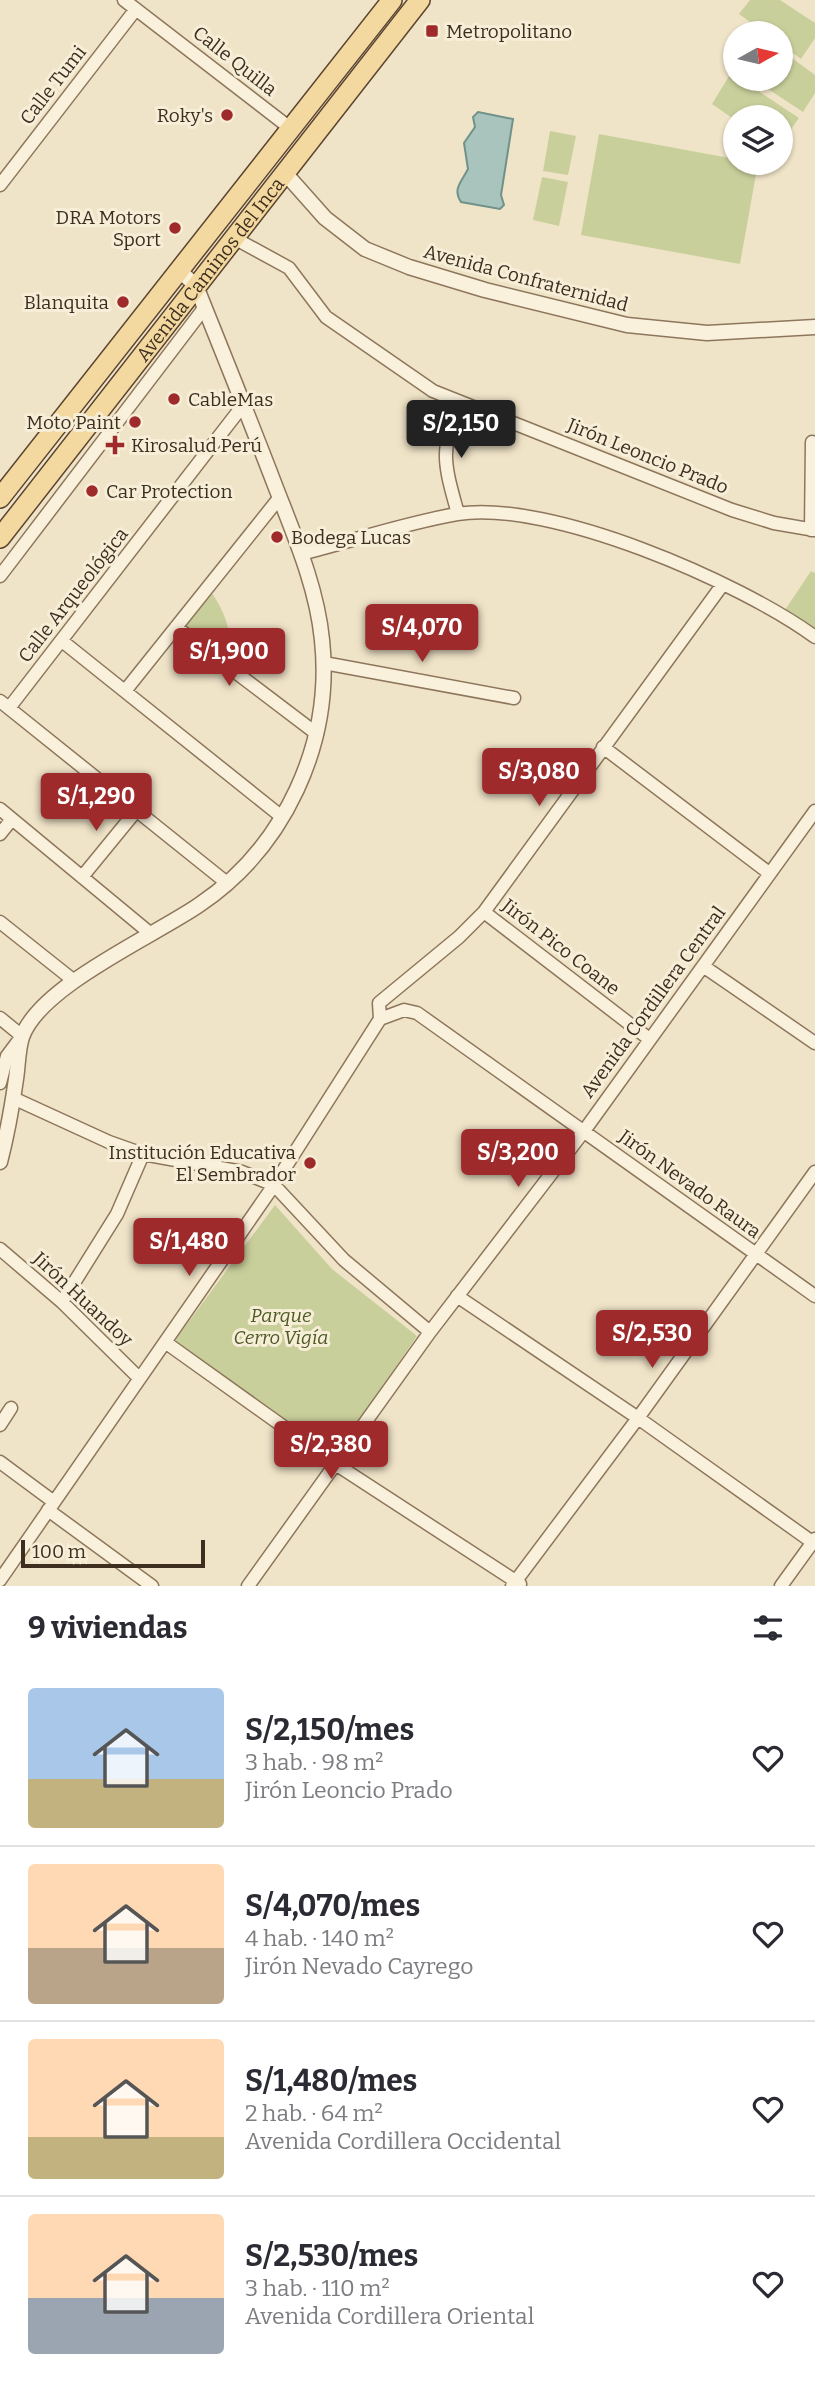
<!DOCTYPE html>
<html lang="es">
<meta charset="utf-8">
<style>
body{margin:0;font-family:Bitter,serif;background:#f2f2f3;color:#2b2b33;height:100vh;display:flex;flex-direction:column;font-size:26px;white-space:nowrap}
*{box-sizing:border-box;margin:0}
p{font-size:23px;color:#7c7c81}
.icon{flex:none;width:38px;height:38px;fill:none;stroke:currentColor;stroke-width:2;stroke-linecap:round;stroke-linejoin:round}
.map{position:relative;height:1586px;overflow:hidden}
.panel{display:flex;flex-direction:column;background:#fff;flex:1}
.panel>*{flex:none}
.needle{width:46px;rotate:82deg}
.buttons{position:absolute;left:723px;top:21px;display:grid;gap:14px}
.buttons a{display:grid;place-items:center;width:70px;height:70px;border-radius:50%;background:#fff;box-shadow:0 2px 5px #0004;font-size:35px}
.scale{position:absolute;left:21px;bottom:18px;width:184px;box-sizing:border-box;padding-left:7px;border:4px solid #3d2e20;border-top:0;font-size:19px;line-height:24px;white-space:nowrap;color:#3d2e20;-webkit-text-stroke:5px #f7eed8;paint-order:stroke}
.price{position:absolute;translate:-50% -60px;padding:0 16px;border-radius:7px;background:#9e2a2b;color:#fff;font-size:23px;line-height:46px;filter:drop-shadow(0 2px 4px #0008)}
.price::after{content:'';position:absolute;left:50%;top:42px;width:21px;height:16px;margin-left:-10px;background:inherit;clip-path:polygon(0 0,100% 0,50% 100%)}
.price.current{background:#222;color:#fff}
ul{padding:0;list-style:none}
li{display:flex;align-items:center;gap:21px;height:175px;padding:0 28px}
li+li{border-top:2px solid #e1e1e2}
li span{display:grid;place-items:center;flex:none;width:196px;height:140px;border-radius:7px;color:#555}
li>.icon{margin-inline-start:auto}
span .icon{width:84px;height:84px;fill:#fffc;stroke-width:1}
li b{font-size:30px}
h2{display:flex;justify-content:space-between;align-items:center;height:84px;padding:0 28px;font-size:30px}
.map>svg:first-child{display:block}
</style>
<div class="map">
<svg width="815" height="1586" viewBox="0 0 815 1586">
<rect width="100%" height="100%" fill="#f0e4c8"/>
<path fill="#c9cf9b" d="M750,0H780L815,23V38L801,59L781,44L780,33H765L739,14Z
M781,50L815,75V93L803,112L753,79H780Z
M731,73L799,118L781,143L780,117H735V120L712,104Z
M550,131L576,136L568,175L543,171Z
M599,134L735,159V163H758L740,264L581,235Z
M542,177L568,182L559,226L533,220Z
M811,571L815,573V630L785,610Z
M211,592C226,612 234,639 231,664L187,632L184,625Z
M275,1205L332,1269L417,1336L333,1458L173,1343Z"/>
<path fill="#a9c4bc" stroke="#6f938a" stroke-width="2" d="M478,112L513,119L501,195L504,205L500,209L461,202C452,189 462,181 468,169L464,143L475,127L473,117Z"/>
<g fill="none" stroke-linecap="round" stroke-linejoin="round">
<g stroke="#8d765c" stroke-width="15">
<path id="minor" d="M124,0L290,128
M0,185L136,9
M234,238L289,268L326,317L433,391L732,510L774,523L815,530
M458,514C445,466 438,450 461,404
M811,530L812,442
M301,554C352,541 405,523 457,514C549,499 740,582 815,637
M0,576L205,307
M176,627L317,734
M62,641L282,817
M324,663L514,698
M125,691L280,497
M0,701L227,883
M9,708L244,404
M603,747L769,873
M0,809L151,934
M0,834L12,819
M82,877L136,811
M484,912L648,1038
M0,922L73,980
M703,966L815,1043
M0,1018L22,1036L7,1056L0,1083
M380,1019L379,1003L459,937L484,912L723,584
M13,1098L109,1142L143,1154L242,1172L274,1185L344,1260L430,1332
M0,1249L62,1302L139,1378
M457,1296L638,1418L815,1544
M62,1302L117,1214L143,1154
M165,1342L337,1465L520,1584
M0,1425L11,1408
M0,1462L54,1502
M48,1510L152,1586
M0,1580L274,1185L380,1019L404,1010L417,1013L815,1296
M248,1586L430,1332L584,1131L815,811
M512,1586L638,1418L815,1172
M781,1586L815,1539"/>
</g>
<g stroke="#8d765c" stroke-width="17">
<path id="tertiary" d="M285,173L325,218L365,249L409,267L485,290L627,325L707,333L815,327
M0,1162C7,1135 12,1107 16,1079C18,1066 18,1049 22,1037C40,986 154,936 199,905C285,847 333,743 322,640C317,588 295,537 276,488C250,420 223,353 196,286L179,270"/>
</g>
<g stroke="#5b4430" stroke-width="22">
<g id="primary">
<path d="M0,498L392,0"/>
<path id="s1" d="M0,538L420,0"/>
</g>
</g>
<use href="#minor" stroke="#faf1dc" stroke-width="12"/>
<use href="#tertiary" stroke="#faf1dc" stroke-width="14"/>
<use href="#primary" stroke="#f3d9a0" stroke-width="19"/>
</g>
<g fill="#9e2a2b" stroke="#f7eed8" stroke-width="2.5">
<rect x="425" y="24" width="14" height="14" rx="3.5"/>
<circle cx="227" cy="115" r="7"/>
<circle cx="175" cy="228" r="7"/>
<circle cx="123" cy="302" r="7"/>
<circle cx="174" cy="399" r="7"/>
<circle cx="135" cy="422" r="7"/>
<path d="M111.5 434.5h7v7h7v7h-7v7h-7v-7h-7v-7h7z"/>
<circle cx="92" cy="491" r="7"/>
<circle cx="277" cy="537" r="7"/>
<circle cx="310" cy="1163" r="7"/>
</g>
<g text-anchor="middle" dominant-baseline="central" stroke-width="6" stroke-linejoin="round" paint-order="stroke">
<g font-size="19" fill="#3d2e20" stroke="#f7eed8" text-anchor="start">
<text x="446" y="31">Metropolitano</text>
<text x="213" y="115" text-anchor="end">Roky's</text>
<text x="161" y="217" text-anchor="end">DRA Motors<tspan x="161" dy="22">Sport</tspan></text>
<text x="109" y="302" text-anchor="end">Blanquita</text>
<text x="188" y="399">CableMas</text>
<text x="121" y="422" text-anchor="end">Moto Paint</text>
<text x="131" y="445">Kirosalud Perú</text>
<text x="106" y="491">Car Protection</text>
<text x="291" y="537">Bodega Lucas</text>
<text x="296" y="1152" text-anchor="end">Institución Educativa<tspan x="296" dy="22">El Sembrador</tspan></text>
</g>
<g font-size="19" fill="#3d2e20" stroke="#f7eed8">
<text transform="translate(235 61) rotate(38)">Calle Quilla</text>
<text transform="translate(53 85) rotate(-52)">Calle Tumi</text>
<text stroke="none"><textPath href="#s1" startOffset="341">Avenida Caminos del Inca</textPath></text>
<text transform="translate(526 278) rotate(15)">Avenida Confraternidad</text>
<text transform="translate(648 456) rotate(22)">Jirón Leoncio Prado</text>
<text transform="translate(73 595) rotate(-52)">Calle Arqueológica</text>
<text transform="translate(561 947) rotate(38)">Jirón Pico Coane</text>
<text transform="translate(653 1002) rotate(-54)">Avenida Cordillera Central</text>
<text transform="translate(690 1184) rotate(36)">Jirón Nevado Raura</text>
<text transform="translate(83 1299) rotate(43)">Jirón Huandoy</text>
</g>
<g font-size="19" font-style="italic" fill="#4d5a26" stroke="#f7eed8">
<text x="281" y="1315">Parque<tspan x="281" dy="22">Cerro Vigía</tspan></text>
</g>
</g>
</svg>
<div class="buttons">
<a><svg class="needle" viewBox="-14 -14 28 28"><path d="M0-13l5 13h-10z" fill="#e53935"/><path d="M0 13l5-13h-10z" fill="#7c7c81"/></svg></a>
<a><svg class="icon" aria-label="layers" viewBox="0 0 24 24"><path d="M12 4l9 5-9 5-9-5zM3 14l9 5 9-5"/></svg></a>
</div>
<div class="scale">100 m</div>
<b class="price current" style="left:461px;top:460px">S/2,150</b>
<b class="price" style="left:422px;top:664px">S/4,070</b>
<b class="price" style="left:229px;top:688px">S/1,900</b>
<b class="price" style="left:539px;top:808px">S/3,080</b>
<b class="price" style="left:96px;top:833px">S/1,290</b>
<b class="price" style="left:518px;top:1189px">S/3,200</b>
<b class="price" style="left:189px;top:1278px">S/1,480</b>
<b class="price" style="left:652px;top:1370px">S/2,530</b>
<b class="price" style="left:331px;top:1481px">S/2,380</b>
</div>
<section class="panel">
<h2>9 viviendas<svg class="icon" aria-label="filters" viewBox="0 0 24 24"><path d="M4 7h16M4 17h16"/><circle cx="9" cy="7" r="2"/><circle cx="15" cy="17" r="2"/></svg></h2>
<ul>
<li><span style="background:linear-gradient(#a9c7e8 65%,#c2b280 0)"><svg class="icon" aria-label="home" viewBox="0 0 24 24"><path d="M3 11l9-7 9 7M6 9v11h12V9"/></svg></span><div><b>S/2,150/mes</b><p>3 hab. · 98 m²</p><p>Jirón Leoncio Prado</p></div><svg class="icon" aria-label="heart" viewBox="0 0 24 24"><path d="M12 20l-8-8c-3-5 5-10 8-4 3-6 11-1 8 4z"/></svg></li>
<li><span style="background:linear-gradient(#ffd9b3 60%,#b9a48a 0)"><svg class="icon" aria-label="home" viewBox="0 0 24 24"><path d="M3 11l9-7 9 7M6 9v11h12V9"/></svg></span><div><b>S/4,070/mes</b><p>4 hab. · 140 m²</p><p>Jirón Nevado Cayrego</p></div><svg class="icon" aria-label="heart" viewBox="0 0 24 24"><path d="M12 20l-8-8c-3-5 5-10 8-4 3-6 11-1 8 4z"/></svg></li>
<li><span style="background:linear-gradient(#ffd9b3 70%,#c2b280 0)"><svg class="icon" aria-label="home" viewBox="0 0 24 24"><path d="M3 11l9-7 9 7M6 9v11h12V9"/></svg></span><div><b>S/1,480/mes</b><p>2 hab. · 64 m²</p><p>Avenida Cordillera Occidental</p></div><svg class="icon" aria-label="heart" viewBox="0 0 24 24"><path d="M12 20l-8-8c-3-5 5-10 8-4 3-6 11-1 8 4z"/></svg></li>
<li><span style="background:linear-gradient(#ffd9b3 60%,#9aa5b1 0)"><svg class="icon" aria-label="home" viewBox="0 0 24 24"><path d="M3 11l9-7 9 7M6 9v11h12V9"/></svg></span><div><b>S/2,530/mes</b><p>3 hab. · 110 m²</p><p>Avenida Cordillera Oriental</p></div><svg class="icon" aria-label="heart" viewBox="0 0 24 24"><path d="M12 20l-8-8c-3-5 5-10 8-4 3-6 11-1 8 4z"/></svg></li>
</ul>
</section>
